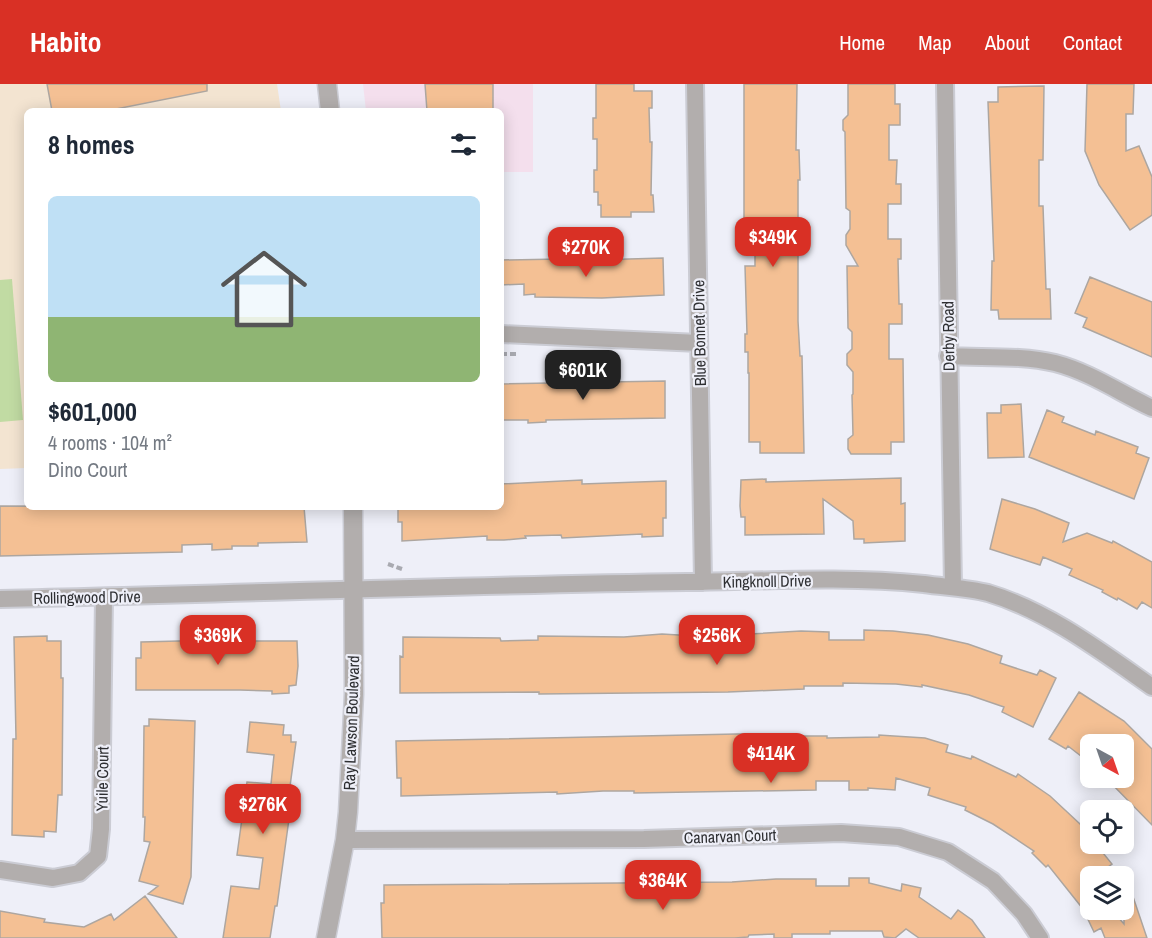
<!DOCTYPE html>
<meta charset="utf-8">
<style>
body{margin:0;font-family:"Archivo Narrow",sans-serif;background:#f2f2f3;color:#1f2937;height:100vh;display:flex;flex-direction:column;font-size:22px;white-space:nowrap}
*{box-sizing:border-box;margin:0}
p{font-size:20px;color:#747a83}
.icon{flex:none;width:33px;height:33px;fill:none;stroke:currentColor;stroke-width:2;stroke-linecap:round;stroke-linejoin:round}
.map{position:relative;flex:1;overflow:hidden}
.panel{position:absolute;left:24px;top:24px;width:480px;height:402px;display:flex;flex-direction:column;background:#fff;border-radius:9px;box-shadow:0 3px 15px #0003}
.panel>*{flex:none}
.needle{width:39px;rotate:140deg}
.controls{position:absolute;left:1080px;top:650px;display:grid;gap:12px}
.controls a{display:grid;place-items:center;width:54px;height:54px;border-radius:9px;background:#fff;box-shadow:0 3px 15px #0003;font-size:30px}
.price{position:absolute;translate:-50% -51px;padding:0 14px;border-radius:12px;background:#d93025;color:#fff;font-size:20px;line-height:39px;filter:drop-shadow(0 2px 3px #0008)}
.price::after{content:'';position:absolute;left:50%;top:36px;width:18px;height:14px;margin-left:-9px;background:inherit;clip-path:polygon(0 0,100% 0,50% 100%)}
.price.selected{background:#222;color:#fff}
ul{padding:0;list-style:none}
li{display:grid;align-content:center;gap:12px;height:318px;padding:0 24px}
li span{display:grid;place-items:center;height:186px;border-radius:9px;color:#555}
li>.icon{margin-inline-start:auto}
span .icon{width:108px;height:108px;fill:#fffc;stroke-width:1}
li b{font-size:26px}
h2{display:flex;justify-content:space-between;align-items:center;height:72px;padding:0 24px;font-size:26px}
header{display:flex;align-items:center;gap:36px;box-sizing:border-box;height:84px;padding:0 30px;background:#d93025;color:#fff}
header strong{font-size:28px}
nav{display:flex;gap:33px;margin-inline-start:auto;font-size:21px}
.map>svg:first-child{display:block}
</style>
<header>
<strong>Habito</strong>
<nav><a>Home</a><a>Map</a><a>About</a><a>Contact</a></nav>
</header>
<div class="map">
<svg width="1152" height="854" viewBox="0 0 1152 854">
<rect width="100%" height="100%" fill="#eeeff8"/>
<path fill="#f4dfed" d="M363,0H533V88H501V27H366Z"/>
<path fill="#f3e4d1" d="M0,0H277L281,27H27V384L0,385Z"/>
<path fill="#c1dba3" d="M12,195L23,336L0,338V196Z"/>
<path fill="#f4c094" stroke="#ada6a0" stroke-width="1.5" d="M47,0H207V7L106,27H52Z
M425,0H493V27H427Z
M596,0H634V7H652V24H649L650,58H652L651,111H653L654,128H631V133H601V121H598V108H594V86H597V55H593V34H596Z
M744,0H797L796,66H799L800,96H798V135H800L801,164H798V237L800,272H802L804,369H760V358H749V289H748V268H745V250H747L745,182H755V153H746V150H744Z
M848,0H895V20H900V41H889V76H897L896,100H901V120H888V155H901V175H898L899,220H902V240H889V275H903L904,358H891V370H851L848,365V355L853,351L852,311L853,310V288L847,281V270L852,265V248L848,244L847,182H858L846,161V151L850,145V127L846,124L845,48L843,46V36L848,31Z
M1087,0H1134L1133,30H1126V67L1139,62L1152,93V131L1130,146L1099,101L1085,67Z
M1044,2L1043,76H1039V122H1043L1046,205H1050L1051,235H999L998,226H991L992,177H994L988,18H998V3Z
M663,174L664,211L602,214L535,213V210L524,211V200L501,201V176L560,175V177Z
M1090,193L1152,218V273L1083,243L1087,234L1075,229Z
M665,297V334L546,336V338L528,339V336H501V300Z
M1021,320L1024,373L988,374L987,329H1001V321Z
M1047,326L1064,333L1062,338L1095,351L1096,347L1138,363L1136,369L1149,374L1134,415L1029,373Z
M901,394V420L905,419V457L864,459V455H854L853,437L823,415L824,450L745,451V433H741L740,422L741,396L766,395V398Z
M582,396V400L666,397V434H663V452L642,453V450L562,454L561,451L525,452L526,454L504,456H487V452L402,457V438H398V423H501V400Z
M1002,415L1035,425L1069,439L1063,458L1087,449L1112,459L1113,457L1152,478V524L1142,518L1137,525L1118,514L1117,516L1102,508L1103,506L1069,491L1072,485L1043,473L1040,481L990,465Z
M0,422L304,423L307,458L258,459V462H232V465L212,466V460L182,461V468L0,472Z
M864,546L893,547L928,551L968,560L1002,572L1000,579L1037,591L1040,586L1056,594L1033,643L1002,628L1004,623L969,611L922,601V603L896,600L843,599V602H804V605L728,608L539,610V608L400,609V572L403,573V553L500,554L501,557L538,556V552L624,553L662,550L695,552L732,551L801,547L829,548V556H864Z
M47,552V557H61V594H63L62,711H58L56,748L44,747V753L12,751L13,655H16L14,553Z
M179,557H221V562H249V557H297L298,582L296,601L289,602V609L272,610V607L240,606H136V574H141V558Z
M1079,608L1124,637L1152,665V741L1105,693H1124V660H1090V679L1068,662L1066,665L1049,655Z
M149,635L195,637L191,793L183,820L148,810L158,802L139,797L150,758L144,757L145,733H143L144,642H149Z
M250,638L284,641L283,651H291V658H296L288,717H291L289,735L277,822H275L270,854H223L231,802L259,805L263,774L237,771L247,698L271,700L274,671L247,668Z
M737,650H759V652H827V654L879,653V651L925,654L948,661L946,668L971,675L972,672L1016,693L1018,690L1050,712L1080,740L1090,753V759H1095L1112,780L1096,792H1090L1088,798L1090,800V825H1111L1124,840V793L1126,792L1147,854H1105L1101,844L1094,848L1083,825L1048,781L1046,783L1032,769L1034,767L993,740L965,726L966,723L928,711L930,704L896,694L895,706L868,704V706H849V697H816V706L634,709V707H603L557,710V708L401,712V694H397L396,657Z
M849,794H869V799L901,807L902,800L921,804L919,813L951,835L958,826L972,836L985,854H919L906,845L895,854L884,853L882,847H830V850H792V854H774V850L749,851L748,853L735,854H382L381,819H384V801L732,798L776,795H816V802H849Z
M145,812L177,854H0V827L45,835L44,838L84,843L111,830L114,836Z"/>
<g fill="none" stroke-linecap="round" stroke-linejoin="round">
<g stroke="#cbccd4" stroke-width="20">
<path id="minor" d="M695,0L703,498
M945,0L953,503
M501,250L699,259
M948,272C983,274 1021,271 1055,279C1090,288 1120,309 1152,324
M0,515C229,510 458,501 687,498C766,497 845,492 924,500C945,503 968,504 988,509C1048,527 1102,568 1152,603
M345,756L644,755L841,749L899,753L948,768L993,797L1024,830L1040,854
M0,786L53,794L79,789L98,772L101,745L104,513"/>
</g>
<g stroke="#cbccd4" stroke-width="21">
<path id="tertiary" d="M327,0L330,27
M326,854L345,756L348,728L354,610L353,423"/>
</g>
<path stroke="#a9aab1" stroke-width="4" stroke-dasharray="6 3" stroke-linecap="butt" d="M501,270H518
M388,480L402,485"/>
<use href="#minor" stroke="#b2aead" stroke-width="16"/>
<use href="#tertiary" stroke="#b2aead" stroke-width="18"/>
</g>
<g text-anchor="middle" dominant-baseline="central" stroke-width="4.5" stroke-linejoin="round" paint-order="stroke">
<g font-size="16" fill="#2e2f32" stroke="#eeeff8">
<text transform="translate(699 249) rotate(-91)">Blue Bonnet Drive</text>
<text transform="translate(948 252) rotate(-91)">Derby Road</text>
<text transform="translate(767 497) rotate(-1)">Kingknoll Drive</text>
<text transform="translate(87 513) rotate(-1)">Rollingwood Drive</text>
<text transform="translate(351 639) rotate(-88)">Ray Lawson Boulevard</text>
<text transform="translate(102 695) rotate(-89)">Yuile Court</text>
<text transform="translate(730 752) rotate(-2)">Canarvan Court</text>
</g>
</g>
</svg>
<div class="controls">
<a><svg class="needle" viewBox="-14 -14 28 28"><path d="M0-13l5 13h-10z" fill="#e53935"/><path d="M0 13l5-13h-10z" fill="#747a83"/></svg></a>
<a><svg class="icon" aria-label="locate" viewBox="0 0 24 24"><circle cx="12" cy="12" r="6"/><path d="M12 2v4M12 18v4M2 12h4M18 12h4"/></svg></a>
<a><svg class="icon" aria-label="layers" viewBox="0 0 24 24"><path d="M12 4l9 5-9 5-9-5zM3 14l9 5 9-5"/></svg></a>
</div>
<b class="price" style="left:773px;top:184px">$349K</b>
<b class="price" style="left:586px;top:194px">$270K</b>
<b class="price selected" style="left:583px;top:317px">$601K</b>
<b class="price" style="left:218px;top:582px">$369K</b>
<b class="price" style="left:717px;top:582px">$256K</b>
<b class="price" style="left:771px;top:700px">$414K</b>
<b class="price" style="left:263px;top:751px">$276K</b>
<b class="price" style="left:663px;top:827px">$364K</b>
<section class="panel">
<h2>8 homes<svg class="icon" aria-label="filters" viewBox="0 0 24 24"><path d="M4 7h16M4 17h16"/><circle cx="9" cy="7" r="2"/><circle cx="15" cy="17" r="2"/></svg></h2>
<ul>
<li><span style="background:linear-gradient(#bfe0f5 65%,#8fb573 0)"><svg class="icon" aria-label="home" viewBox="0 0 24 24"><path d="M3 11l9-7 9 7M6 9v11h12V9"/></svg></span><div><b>$601,000</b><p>4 rooms · 104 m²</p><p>Dino Court</p></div></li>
</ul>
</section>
</div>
